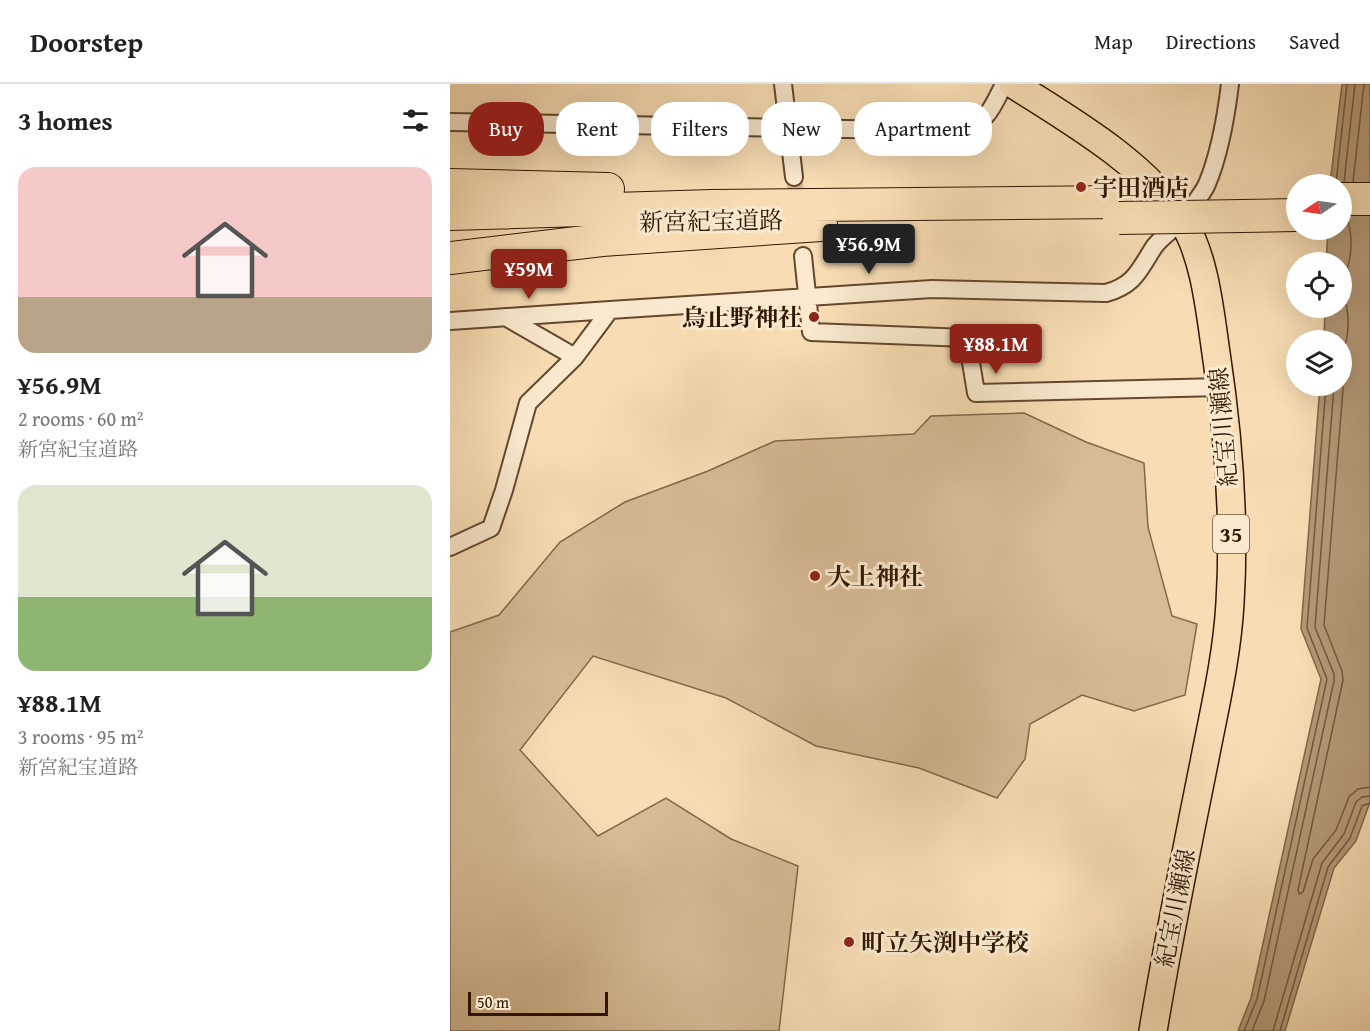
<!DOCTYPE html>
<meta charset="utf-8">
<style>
body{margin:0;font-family:"Gentium Book Plus","Noto Serif JP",serif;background:#f6f6f6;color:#202124;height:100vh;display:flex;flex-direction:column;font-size:22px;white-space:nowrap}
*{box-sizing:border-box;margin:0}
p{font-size:20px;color:#757577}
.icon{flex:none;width:33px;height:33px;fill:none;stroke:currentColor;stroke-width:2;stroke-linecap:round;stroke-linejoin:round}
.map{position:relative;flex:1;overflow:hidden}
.panel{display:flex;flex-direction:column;background:#fff;width:450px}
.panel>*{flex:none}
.guide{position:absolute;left:18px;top:18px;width:570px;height:54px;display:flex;gap:12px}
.needle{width:39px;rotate:257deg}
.controls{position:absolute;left:836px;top:90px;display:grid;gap:12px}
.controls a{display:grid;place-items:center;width:66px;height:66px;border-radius:50%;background:#fff;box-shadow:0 6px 24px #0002;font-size:30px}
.scale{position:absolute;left:18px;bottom:15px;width:140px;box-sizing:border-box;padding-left:6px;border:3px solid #321600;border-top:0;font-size:16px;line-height:21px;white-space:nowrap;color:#321600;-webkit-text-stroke:4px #fae9ce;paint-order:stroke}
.price{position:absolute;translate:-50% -51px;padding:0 14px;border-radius:6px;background:#8f2418;color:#fff;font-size:20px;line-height:39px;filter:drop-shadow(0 2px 3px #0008)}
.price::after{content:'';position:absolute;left:50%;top:36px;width:18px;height:14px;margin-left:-9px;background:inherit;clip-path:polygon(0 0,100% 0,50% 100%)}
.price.selected{background:#222;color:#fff}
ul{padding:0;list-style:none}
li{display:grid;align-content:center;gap:12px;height:318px;padding:0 18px}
li span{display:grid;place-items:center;height:186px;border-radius:18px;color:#555}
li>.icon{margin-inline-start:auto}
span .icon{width:108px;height:108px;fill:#fffc;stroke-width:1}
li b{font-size:26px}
h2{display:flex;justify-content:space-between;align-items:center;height:72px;padding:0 18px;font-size:26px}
.pill{padding:0 21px;border-radius:24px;background:#fff;box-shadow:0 6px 24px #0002;font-size:21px;line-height:54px}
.pill.selected{background:#8f2418;color:#fff}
header{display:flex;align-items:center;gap:36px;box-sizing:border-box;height:84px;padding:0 30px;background:#fff;border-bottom:2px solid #e0e0e0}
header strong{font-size:28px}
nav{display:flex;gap:33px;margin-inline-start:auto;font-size:21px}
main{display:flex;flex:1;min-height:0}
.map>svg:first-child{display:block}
</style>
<header>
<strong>Doorstep</strong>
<nav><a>Map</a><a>Directions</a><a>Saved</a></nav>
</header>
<main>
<section class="panel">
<h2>3 homes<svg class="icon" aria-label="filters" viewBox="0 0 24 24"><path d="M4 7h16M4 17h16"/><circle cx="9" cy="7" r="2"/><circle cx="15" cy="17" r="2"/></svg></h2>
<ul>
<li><span style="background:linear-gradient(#f6c9c9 70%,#b9a48a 0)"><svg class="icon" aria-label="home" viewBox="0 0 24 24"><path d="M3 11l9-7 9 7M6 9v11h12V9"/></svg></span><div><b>¥56.9M</b><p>2 rooms · 60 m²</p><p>新宮紀宝道路</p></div></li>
<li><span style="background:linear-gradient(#dfe7d0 60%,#8fb573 0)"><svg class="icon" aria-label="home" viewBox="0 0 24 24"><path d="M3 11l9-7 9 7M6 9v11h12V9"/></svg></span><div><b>¥88.1M</b><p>3 rooms · 95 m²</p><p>新宮紀宝道路</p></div></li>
</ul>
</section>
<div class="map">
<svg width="920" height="947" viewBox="0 0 920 947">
<rect width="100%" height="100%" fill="#f8ddb4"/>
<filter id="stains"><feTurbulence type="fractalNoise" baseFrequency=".00333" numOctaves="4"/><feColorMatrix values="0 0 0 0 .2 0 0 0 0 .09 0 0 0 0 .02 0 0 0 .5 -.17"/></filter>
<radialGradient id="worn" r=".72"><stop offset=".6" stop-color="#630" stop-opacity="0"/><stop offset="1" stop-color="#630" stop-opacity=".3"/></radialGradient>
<path fill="#d6bb95" stroke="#84684a" stroke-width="1.5" d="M574,329L636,358L694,379L698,443L722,532L747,540L735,611L684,627L632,611L580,640L575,675L547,714L469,684L366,662L276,614L143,572L70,666L148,752L216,714L281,755L348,782L329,947H0V548L49,531L110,458L175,418L258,387L325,357L464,350L481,332Z"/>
<path fill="#b59977" stroke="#816547" stroke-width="1.5" d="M892,0H920V718L906,757L884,784L835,947H788L801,914L871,595L851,545L870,302H891V256H874L875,224H891V178H876L878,146H891V100H880Z"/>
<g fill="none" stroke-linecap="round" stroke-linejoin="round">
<path stroke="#74583c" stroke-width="1.5" d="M894,98L905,0
M903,98L914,0
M886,99L897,0
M891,195C903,181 904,147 895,132
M891,209C901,223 900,256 891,270
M891,294L893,305L874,541L892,587L893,596L848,806L849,810L853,808L863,775L886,746L899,713L908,705L920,703
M794,947L807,915L877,595L857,544L876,302
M802,947L814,917L884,597V590L865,543L884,302
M823,947L872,779L894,750L906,718L912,713L920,712
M830,947L878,783L900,754L912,722L920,719"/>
<path stroke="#d0b590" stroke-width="16" stroke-dasharray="16 8" stroke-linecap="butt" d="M344,93L353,172"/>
<g stroke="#64482d" stroke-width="20">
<path id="street" d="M333,0L344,93
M0,38L510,47C539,36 541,26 554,0
M353,172L361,248L517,254L526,309L771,303
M59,235L125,273
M0,237L160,226
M0,463L41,444L54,406L78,319L125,273L160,226L482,205L656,209C685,201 689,186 704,163C712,152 725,145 733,134C741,124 752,111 757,100C770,69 776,33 780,0"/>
</g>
<g stroke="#321600" stroke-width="30">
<path id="primary" d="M563,0C621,37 695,79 733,138C755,173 760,228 766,269C778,348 785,439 780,519C777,573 764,627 754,679C736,769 718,857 703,947"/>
</g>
<g stroke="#321600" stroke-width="34">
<path id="highway" d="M0,101L158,105
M891,115H920
M0,130L262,122L670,118
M0,174L152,156L371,141"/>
</g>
<use href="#street" stroke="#fae9ce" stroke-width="16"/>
<use href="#primary" stroke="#f8ddb4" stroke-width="27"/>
<use href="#highway" stroke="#f8ddb4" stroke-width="32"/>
<g stroke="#321600" stroke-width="34" stroke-linecap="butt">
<path id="highway-bridge" d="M669,134L846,131"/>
</g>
<use href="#highway-bridge" stroke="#f8ddb4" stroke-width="32"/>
</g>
<g fill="#8f2418" stroke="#fae9ce" stroke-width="2">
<circle cx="631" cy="103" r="6"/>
<circle cx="364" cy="233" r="6"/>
<circle cx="365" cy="492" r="6"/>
<circle cx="399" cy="858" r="6"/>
</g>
<g text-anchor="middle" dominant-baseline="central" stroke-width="6" stroke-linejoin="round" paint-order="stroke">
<rect fill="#fae9ce" stroke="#6e553e" stroke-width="1.5" x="763" y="431" width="36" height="38" rx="4.5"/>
<g font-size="22" font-weight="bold" fill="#321600">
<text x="781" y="450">35</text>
</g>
<g font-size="24" font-weight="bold" fill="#321600" stroke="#fae9ce" text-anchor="start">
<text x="643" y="103">宇田酒店</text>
<text x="352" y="233" text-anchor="end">烏止野神社</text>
<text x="377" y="492">大上神社</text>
<text x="411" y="858">町立矢渕中学校</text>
</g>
<g font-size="24" fill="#321600" stroke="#fae9ce">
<text transform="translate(261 137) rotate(-1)">新宮紀宝道路</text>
<text transform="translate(773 343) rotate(-95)">紀宝川瀬線</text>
<text transform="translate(725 824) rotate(-79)">紀宝川瀬線</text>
</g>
</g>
<rect width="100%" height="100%" filter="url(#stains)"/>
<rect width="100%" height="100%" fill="url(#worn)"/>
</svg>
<div class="controls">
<a><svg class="needle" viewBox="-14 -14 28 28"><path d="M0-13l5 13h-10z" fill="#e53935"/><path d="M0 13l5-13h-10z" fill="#757577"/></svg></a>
<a><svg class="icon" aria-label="locate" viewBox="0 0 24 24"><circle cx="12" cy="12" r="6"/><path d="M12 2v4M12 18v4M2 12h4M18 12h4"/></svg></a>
<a><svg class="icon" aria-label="layers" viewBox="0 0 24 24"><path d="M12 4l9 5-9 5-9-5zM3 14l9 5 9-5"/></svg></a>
</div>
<div class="scale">50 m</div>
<b class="price selected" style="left:419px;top:191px">¥56.9M</b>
<b class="price" style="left:79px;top:216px">¥59M</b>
<b class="price" style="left:546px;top:291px">¥88.1M</b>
<div class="guide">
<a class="pill selected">Buy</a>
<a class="pill">Rent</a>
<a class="pill">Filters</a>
<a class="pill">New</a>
<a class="pill">Apartment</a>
</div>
</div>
</main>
